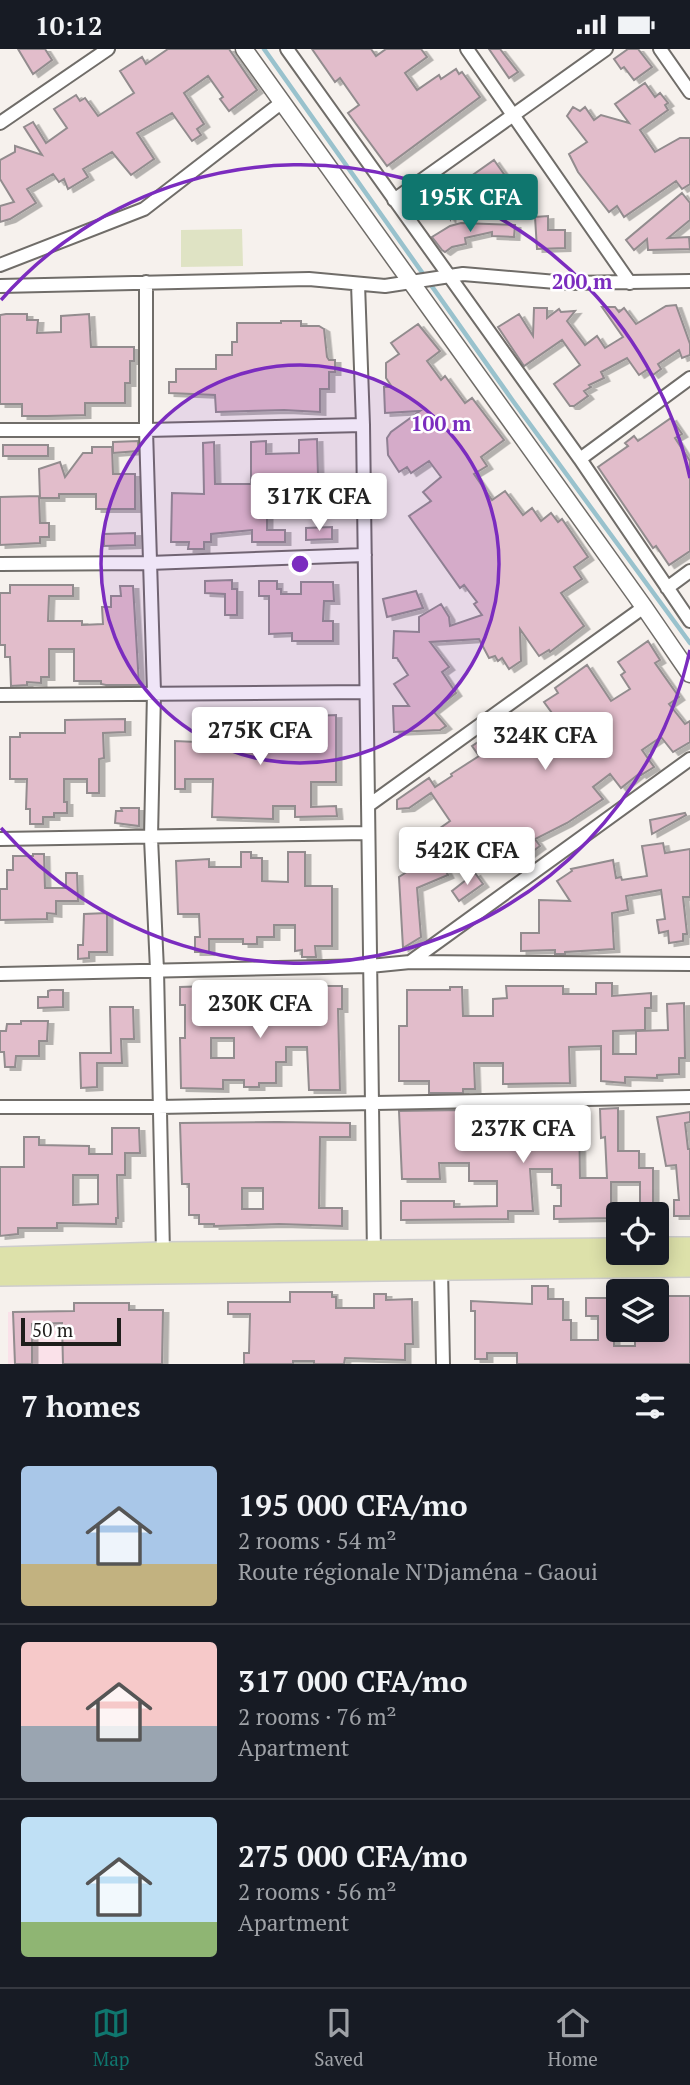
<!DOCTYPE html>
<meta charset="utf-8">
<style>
body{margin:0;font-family:"PT Serif",serif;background:#20242c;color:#f1f3f6;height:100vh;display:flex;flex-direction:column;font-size:26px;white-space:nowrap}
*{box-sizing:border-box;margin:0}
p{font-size:23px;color:#9ea1a6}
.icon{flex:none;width:38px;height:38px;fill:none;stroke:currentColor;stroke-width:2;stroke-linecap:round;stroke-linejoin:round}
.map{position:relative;height:1315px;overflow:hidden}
.sheet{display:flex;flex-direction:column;background:#171b24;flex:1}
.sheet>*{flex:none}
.buttons{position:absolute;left:606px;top:1153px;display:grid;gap:14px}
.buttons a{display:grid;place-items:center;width:63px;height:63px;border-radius:7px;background:#171b24;box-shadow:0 4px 18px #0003;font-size:35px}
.scale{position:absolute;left:21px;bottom:18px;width:100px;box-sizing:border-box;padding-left:7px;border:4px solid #1e1d1b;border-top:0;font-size:19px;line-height:24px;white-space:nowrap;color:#1e1d1b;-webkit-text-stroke:5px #fff;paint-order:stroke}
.price{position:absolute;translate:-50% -60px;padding:0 16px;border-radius:7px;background:#fff;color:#222;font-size:23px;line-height:46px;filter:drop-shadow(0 2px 4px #0008)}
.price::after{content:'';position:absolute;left:50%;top:42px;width:21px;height:16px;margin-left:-10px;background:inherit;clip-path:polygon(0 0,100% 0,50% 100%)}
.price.selected{background:#0f766e;color:#fff}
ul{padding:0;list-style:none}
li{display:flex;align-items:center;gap:21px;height:175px;padding:0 21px}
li+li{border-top:2px solid #363941}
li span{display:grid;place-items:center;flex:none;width:196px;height:140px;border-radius:7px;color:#555}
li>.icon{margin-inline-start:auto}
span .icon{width:84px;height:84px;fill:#fffc;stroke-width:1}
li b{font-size:30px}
h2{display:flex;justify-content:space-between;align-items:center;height:84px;padding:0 21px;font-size:30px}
.status{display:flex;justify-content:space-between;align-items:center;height:49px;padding:0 35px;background:#171b24;direction:ltr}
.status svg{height:19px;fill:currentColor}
.tabs{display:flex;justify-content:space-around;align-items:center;height:98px;border-top:2px solid #363941;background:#171b24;font-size:19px;color:#9ea1a6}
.tabs a{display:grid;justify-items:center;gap:4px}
.tabs .selected{color:#0f766e}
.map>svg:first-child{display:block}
</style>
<div class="status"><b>10:12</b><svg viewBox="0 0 49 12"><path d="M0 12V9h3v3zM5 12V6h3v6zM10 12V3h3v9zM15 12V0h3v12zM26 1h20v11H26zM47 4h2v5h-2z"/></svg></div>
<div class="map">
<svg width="690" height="1315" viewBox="0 0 690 1315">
<defs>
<filter id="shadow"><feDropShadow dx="5.5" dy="3" stdDeviation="0" flood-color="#0004"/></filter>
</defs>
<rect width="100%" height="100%" fill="#f6f1ed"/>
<path fill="#fae1e9" d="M70,1262L71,1315H8V1263Z"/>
<path fill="#dfe3c4" d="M242,180L243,217L181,218V181Z"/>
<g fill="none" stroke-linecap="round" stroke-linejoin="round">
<path stroke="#99c2cd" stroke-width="4.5" d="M264,0L513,352L690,594"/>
</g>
<path fill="#e2bdcb" stroke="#928c8e" stroke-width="2" fill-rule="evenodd" filter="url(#shadow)" d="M18,0H45L52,11L33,25Z
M168,0H229L257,41L229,62L220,50L223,48L208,27L184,44L204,75L197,80L201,86L192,92L172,64L137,84L154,110L131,126L112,103L83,120L88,128L68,140L64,130L59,133L53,125L27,140L36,154L10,170L0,173V157L14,153L0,130V111L15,103V97L42,106L24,78L33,73L46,94L67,79L54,60L76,46L80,52L85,49L98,67L134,44L120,22L142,8L146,15Z
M312,0H371L376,7L386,0H421L427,8L405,24L417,41L439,26L441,30L456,20L459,25L462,23L480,48L387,117L348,64L359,56L340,29L335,33Z
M489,0H500L518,23L509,29Z
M628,0H638L652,18L634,31L624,18L621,20L614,10Z
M645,34L655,48L660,44L668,54L665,56L668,61L640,81L655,103L680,89H690V135L682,140L676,132L624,168L617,157L609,163L578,123L569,105L587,93L567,67L573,58L580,62L585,58L594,71L601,66L629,74L615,55Z
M494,111L506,128L489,141L516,139V157L450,159V170L437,152L449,143L453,148H480L467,130Z
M682,144L690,154V171L668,189L689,188L690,200L648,201L647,190L634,201L626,191Z
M548,167V181H565V199L537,200L535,168Z
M461,174L515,176L514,188L492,187V183L465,189L466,195L452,198L445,203L442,201L432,188L450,177Z
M676,256L690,295V306L682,309L679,301L658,315L661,320L653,326L648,320L639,326L627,309L601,323L604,329L589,336L591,338L584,342L588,347L574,357H570L554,335L580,316L562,291L524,317L498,278L519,265L533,287L534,259H547V269L559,260L561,263L575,262L567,272L585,296L597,287L605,299L623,288L602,258H615L619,263L624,259L636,275L666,257Z
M6,265H27V271H38L37,284L61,283V267L89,265L91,298H134V312H130V334H125V354H85V366L47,367H22V355H0V266Z
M281,272H301V277H319L324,280L327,308L329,311H335V323H329V340H320V363L284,361L216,363L215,346L169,344V333H176V320H216V306H232V293H237V274H281Z
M418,275L440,302L427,312L441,331L445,327L465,354L472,349L504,391L481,408L487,417L474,425L492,451L505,442L523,466L532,459L541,472L551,464L558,473L562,470L588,508L574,518L582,530L561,544L584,577L550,603L549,601L539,607L520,580L521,612L509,620L502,609L498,612L495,607L489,609L479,590L430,593L449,618L442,623L456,644L433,662L446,677L440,681L394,683L393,657H409L394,635L408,626L397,609H393L394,582L419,583V568L441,555L449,568L450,577L482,566L474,555L477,553L464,536L460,539L409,467L431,452L423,443L441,428L429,412L411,424L407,418L399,423L388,406L387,389L391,383L420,362L385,364L384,338H392L386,329V314L399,305L391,294Z
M671,369L682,385L675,389L690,412V502L669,516L656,497L653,499L598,418L628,397L625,394L634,387L638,392Z
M317,390L318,426H330V441H285V453L267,452V481H285V493H252V481L211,485V493H204V500H188L189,493H171L172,444L204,445L203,394L214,393L215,435H251V393L266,392V405L299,404V391Z
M138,392V402L113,404V393Z
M3,396H48V407H3Z
M92,398H112L113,425H135V460H96V445H59V449H40L39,420L60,413L65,428L83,404H92Z
M39,447L40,474H49V488H40V494L0,496V448Z
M332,478V490L306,491V479Z
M135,484V496L104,497V485Z
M232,531V540H237V566H225V545L205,544V532Z
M259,532H277V540H281V545H301V533H333L334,552H324L323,572H333V592H292V584L269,585V547H259Z
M10,536H73V547H49L48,572H82V576L103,575L102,558H111V547H121L120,537H133L139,636H106L101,635V632H74V600H49V628H41V634L27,633V636L11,637L10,608H5V596H0V544H10Z
M416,542L423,559L387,568L383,550Z
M648,592L660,611L655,614L679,648L669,655L685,675L690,672V693L673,703L661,688L642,701L654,718L641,726L640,724L621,739L610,725L593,738L603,750L567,774L535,790L540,797L511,818L499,801L486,810L471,790L440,811L448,826L417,839L421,888L403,899L399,828L420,814L418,809L420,808L413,798L450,772L431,744L409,759L397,760V751L429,729L435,738L452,727L451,725L479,707L472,697L520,665L534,686L557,671L544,653L558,644L555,639L587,616L611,652L630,640L621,626L625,623L618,613Z
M336,666V733H311V758L336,757L337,767L295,768V757H273V770L212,768L213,730H185V740H175V692L196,693V667H208V685H232V675H254V667H281V686L314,684V667Z
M125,670V683L103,684L104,709L99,710V744H87V730H64V753H67V764H54V768H43V775H30V760H26L27,730H10V688H20V684H65V671Z
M121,759H139V777L115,774L116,762H122Z
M685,764L686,766L652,785L650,771Z
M663,794L665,804L690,800V848H683L687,885H683V892L669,894L668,882L659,884L657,871L665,870L661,841L626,847L628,861L612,864L614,900L565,903V905H555V901L521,902V884H539V851L570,852L557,832L572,822L571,820L613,811L616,829L621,828L622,831L647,827L642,797Z
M241,803H251V809H262V832L288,833V803H305V837H332V897H315L316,908H302V901L295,902V876H274V888H257V895H243V890H209V903H195V888H200L199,865H178L176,812L209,810V818H241Z
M33,805H44L45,839H66V824H77L78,852H56V865L47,864V870L0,871V840H7V821H13V807H33Z
M475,824L483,835L459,852L452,842Z
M107,864V903H89V909L78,910V896H83L84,865Z
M596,934H612V947L651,944V959H645V981L613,982V1005H636V982L668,981L667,955L684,954L685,1009H679V1025L657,1026V1029L625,1028V1034L601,1032V997L569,998L570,1034L503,1035V1014H474L475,1040H463V1044H429V1032H399V977H407V941H450V938H462L463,967H493V950L507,949L506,937H563V945H596Z
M211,937V971H245V952L308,953L307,944H324V937H342V960H338L340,1041H309L307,998H286V1013H276V1034H259V1038H244V1031H223V1040L181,1039L180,989H185V956H180V938ZM211,989H234V1009H211Z
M51,941H63V958L38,959V948H48V942Z
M110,958H133L134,990H121L122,1014H97V1038L81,1039L80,1004H111Z
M21,972H48L47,992H39V1007H16L15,1018H5L4,1003H0V982H6L7,975H21Z
M618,1059V1102H639V1119H653V1166H611V1169L554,1170V1157H561V1136H552V1120H530L533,1162H508V1170L401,1171V1152H454V1158L497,1157V1132H469V1114H439L440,1130H402L399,1062L463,1061V1095H495V1060L534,1062V1076L561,1075V1060H579L580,1129H607L605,1088L601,1089L600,1060ZM611,1133H640V1154H611Z
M690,1063V1073L685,1074L688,1100H690V1167H674V1151H679L676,1116L666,1117L657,1068Z
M277,1073L350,1074V1088H320L319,1159H342V1177L279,1175L214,1177V1175H199V1166H189V1135H182L180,1074ZM242,1139H263V1160H242Z
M112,1079H139L140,1104H125V1126H117L118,1169H116V1175L57,1174V1179H18V1185L0,1187V1118H24V1088H39V1096L89,1097V1105H112ZM73,1126H98V1155L73,1156Z
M532,1237H548V1250H563V1271H571V1291H598V1267H586V1249H614V1297H635V1281H656V1247H690V1315H517V1304H487V1310H475V1262H471V1252L532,1255Z
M290,1243H332V1248H336V1259H374V1245H386V1251L412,1250L413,1295H405V1311L345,1309L344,1315H314V1312H293V1315H244V1304H249L250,1265H228V1253H290Z
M74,1254H129V1261H163L162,1315H63L62,1274L32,1275V1315H15L13,1263L74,1262Z"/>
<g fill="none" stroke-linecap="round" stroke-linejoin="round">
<g stroke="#706d69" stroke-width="16">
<path id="minor" d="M287,0L580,410L690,572
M467,0L630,234
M660,0L690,43
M0,74L108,0
M394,151L606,0
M0,216L144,160L281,54
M146,233V381L154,643L151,789L157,921L163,1204
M358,235L363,376L374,1207
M0,237L309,230L385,237L463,225L568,234L690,232
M0,381H146L363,376
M580,410L690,329
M0,515L149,514L365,506
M667,539L690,522
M0,646L366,643
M369,756L644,558
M0,790L368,784
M410,913L690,915
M0,925L370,917L410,913L690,710
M0,1058H158L690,1048
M441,1221L443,1315"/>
</g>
<g stroke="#706d69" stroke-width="19">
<path id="tertiary" d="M244,0L644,558L690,625"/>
</g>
<g stroke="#cecdcd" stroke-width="24">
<path id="primary" d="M656,1199H690
M0,1209L163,1204L618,1200
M0,1226L690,1217"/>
</g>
<use href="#minor" stroke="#fff" stroke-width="12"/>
<use href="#tertiary" stroke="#fff" stroke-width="16"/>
<use href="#primary" stroke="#dde1aa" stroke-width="21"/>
</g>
<circle cx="300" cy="515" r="199" fill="#7b2cbf" fill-opacity=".12"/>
<g fill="none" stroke="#7b2cbf" stroke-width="3.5">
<circle cx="300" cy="515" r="199"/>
<path d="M690 601A399 399 0 0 1 1 779M1 251A399 399 0 0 1 690 429"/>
</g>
<circle cx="300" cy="515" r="10" fill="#7b2cbf" stroke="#fff" stroke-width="3.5"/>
<g font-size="21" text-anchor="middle" font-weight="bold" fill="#7b2cbf" stroke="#fff" stroke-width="5" stroke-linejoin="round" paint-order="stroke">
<text x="582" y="240">200 m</text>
<text x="441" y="382">100 m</text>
</g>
</svg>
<div class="buttons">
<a><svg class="icon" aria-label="locate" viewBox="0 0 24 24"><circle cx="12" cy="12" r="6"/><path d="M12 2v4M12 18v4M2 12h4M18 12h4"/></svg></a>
<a><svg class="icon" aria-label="layers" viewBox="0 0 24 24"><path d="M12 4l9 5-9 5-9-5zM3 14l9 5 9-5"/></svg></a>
</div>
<div class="scale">50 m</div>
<b class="price selected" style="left:470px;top:185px">195K CFA</b>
<b class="price" style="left:319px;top:484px">317K CFA</b>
<b class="price" style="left:260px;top:718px">275K CFA</b>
<b class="price" style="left:545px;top:723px">324K CFA</b>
<b class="price" style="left:467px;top:838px">542K CFA</b>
<b class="price" style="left:260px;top:991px">230K CFA</b>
<b class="price" style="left:523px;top:1116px">237K CFA</b>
</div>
<section class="sheet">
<h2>7 homes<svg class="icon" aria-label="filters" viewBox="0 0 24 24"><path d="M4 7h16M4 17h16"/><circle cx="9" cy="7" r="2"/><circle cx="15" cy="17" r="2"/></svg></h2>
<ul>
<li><span style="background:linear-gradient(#a9c7e8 70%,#c2b280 0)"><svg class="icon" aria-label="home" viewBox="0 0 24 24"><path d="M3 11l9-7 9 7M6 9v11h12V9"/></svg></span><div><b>195 000 CFA/mo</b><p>2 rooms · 54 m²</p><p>Route régionale N'Djaména - Gaoui</p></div></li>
<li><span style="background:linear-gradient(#f6c9c9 60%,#9aa5b1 0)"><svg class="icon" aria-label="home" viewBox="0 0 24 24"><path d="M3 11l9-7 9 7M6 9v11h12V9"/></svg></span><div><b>317 000 CFA/mo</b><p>2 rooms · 76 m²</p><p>Apartment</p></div></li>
<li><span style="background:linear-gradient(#bfe0f5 75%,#8fb573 0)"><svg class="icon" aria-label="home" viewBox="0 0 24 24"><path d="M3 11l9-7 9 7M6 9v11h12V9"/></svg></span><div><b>275 000 CFA/mo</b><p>2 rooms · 56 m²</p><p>Apartment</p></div></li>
</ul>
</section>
<nav class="tabs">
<a class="selected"><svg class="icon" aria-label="map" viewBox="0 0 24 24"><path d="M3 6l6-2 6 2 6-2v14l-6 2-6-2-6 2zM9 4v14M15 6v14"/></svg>Map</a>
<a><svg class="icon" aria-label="saved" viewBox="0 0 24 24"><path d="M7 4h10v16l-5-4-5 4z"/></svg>Saved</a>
<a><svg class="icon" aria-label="home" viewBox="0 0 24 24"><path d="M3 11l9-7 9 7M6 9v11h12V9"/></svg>Home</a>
</nav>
